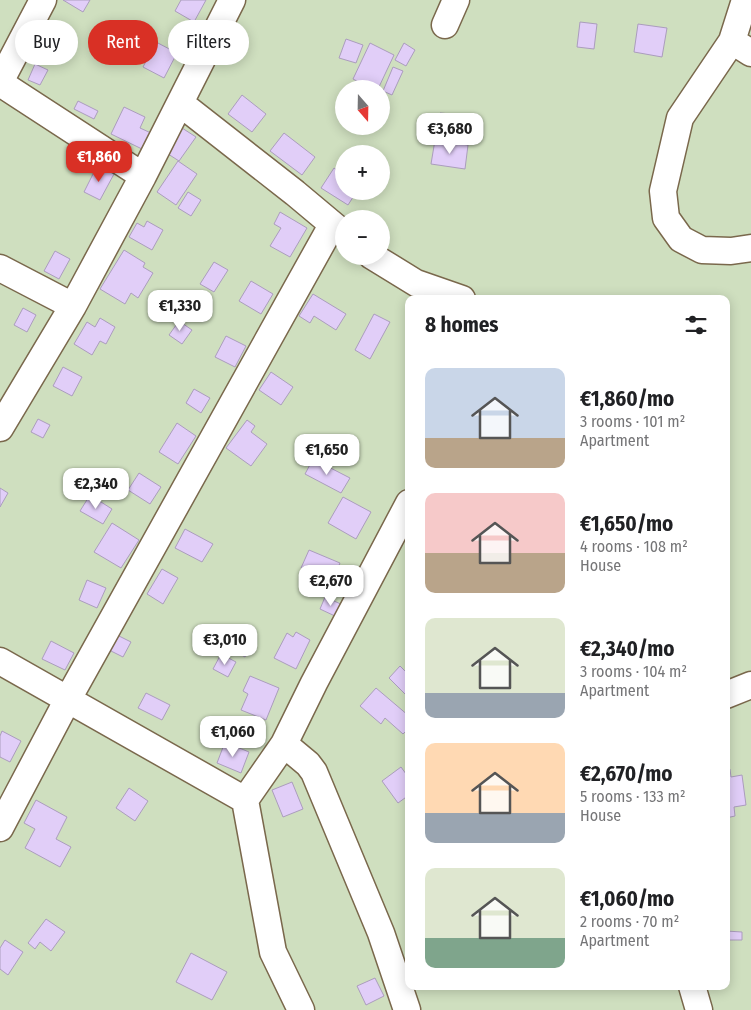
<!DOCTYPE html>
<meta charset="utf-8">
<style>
body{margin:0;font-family:"Fira Sans Condensed",sans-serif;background:#f6f6f6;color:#202124;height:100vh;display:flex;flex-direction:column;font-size:19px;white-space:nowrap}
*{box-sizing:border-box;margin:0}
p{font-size:16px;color:#757577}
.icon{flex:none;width:28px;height:28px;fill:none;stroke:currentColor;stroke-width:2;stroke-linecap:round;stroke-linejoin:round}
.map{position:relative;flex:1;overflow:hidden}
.panel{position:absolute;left:405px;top:295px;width:325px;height:695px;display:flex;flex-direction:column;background:#fff;border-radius:10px;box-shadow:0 2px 12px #0003}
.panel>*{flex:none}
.guide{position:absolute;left:15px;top:20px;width:315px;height:45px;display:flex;gap:10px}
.needle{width:32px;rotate:160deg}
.fabs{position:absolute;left:335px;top:80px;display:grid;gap:10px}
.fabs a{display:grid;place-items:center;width:55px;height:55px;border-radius:50%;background:#fff;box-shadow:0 2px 12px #0003;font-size:25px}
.price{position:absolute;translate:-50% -42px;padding:0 11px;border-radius:10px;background:#fff;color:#222;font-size:16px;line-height:32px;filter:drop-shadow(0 1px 2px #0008)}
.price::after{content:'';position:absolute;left:50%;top:30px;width:15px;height:11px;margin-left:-8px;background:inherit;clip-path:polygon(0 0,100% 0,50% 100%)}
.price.current{background:#d93025;color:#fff}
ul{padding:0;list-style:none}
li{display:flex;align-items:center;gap:15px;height:125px;padding:0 20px}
li span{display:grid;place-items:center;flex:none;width:140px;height:100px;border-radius:10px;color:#555}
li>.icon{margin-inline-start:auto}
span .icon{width:60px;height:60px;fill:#fffc;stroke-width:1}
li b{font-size:21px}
h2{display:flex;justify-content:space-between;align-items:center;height:60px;padding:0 20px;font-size:21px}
.chip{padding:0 18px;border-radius:22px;background:#fff;box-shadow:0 2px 12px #0003;font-size:18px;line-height:45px}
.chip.current{background:#d93025;color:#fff}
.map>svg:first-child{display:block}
</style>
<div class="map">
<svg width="751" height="1010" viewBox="0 0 751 1010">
<rect width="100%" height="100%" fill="#feedd3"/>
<path fill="#cfdfbf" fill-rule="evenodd" d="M0,0H751V1010H0ZM344,89H381V126H344ZM344,154H381V191H344ZM344,219H381V256H344ZM409,299H726V986H409Z"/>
<path fill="#e1cef8" stroke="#ab9dbd" d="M63,0H90L83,12Z
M181,0H206L194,22L175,11Z
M580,22L597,24L594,49L577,47Z
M638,24L667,28L662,57L634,52Z
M132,29L141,33L131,51L116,42L123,31L129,34Z
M346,39L363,45L356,63L339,58Z
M156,42L177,53L164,78L143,67Z
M370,43L394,55L378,89H372L353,79Z
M404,43L415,50L406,66L395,60Z
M35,64L48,70L40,85L28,80Z
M393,67L403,71L392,95L383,91Z
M242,95L266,114L252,132L228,114Z
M78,101L98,111L94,119L74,109Z
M124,107L145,117L140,128L151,133L142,149L111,134Z
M440,113L473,116L470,139L438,136Z
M182,128L196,137L179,161L165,152Z
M284,133L315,157L302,175L270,151Z
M435,140L468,145L465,169L431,164Z
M178,161L197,174L176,205L157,192Z
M97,166L114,174L100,200L84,192Z
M334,168L344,175V191H357L348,205L321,188Z
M188,192L201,200L191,216L178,208Z
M280,212L307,228L290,257L270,246L281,228L274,224Z
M147,221L163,230L152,250L129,237L137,223L144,227Z
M124,250L145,263L143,267L153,273L138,298L131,293L125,304L100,289Z
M55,251L70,259L59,279L44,271Z
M214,262L228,270L214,292L200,284Z
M251,281L273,294L261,314L239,301Z
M313,294L346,314L336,330L314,316L310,323L299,316Z
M23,308L36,315L27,332L14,325Z
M374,314L390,322L370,359L355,350Z
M100,318L115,327L106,344L100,341L92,355L74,344L87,322L95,327Z
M179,321L192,330L182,344L169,335Z
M226,336L246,346L235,367L215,357Z
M63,367L82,377L72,396L53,386Z
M271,372L293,387L281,405L259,390Z
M194,389L210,398L201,413L186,403Z
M38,419L50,425L43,438L31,432Z
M247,420L255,426L251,432L267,444L251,466L226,448Z
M177,423L196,436L178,464L159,452Z
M313,459L350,478L341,493L305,474Z
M139,473L161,487L150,504L128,490Z
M0,488L8,493L0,507Z
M90,495L112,509L103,524L80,511Z
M343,497L371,512L356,539L328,523Z
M112,523L139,540L121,568L94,552Z
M185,529L213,544L202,562L175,548Z
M309,550L340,563L332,581L301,568Z
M162,569L178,578L163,604L147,594Z
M87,580L106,588L97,608L79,600Z
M325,597L343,605L337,617L320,609Z
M237,627L255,637L245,657L226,646Z
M296,632L310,640L296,669L274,658L287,633L293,637Z
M117,635L131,642L123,657L109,650Z
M51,641L74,653L65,670L42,659Z
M221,654L236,662L228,677L213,669Z
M400,666L409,675V694L407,696L389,678Z
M250,676L279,688L266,720L241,710L248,694L243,691Z
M376,688L409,716V728L403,734L385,718L381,724L360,706Z
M146,693L170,705L162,720L138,708Z
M2,731L21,741L10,762L0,757V736Z
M225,742L249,752L241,773L217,763Z
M401,767L409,778V795L398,803L382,781Z
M730,769L731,777L742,775L746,805L734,807L735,816L726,818V770Z
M292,782L303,809L283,817L272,790Z
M129,788L148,801L135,821L116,808Z
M36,800L67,817L56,839L71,847L60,867L25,848L35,829L24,823Z
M46,919L65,932L51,951L40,942L35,949L28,943Z
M726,931L742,932V940H726Z
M5,940L23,952L8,975L0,969V948Z
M191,953L227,972L212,1000L176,982Z
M375,978L384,996L366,1005L357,986Z"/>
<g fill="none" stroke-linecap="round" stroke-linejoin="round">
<g stroke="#7a684c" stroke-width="29">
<path id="minor" d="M745,0L732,41L680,118L663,191L666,218L681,239L702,250L731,251L751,248
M445,25L456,0
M732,41L751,53
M0,82L43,0
M0,83L143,176
M180,103L295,193L344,234
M372,256L416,283L462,299
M0,268L73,306
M0,428L73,306L143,176L232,0
M0,661L245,800
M726,695L751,685
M284,744L308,764L314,772L381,933L407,1010
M0,828L68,699L332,225
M692,986L699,1010
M301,1010L273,952L245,800L284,744L314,683L409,503"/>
</g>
<use href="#minor" stroke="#fff" stroke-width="26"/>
</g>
</svg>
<div class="fabs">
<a><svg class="needle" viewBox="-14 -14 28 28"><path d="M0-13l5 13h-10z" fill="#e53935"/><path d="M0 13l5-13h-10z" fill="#757577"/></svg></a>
<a>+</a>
<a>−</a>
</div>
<b class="price" style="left:450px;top:155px">€3,680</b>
<b class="price current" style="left:99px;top:183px">€1,860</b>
<b class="price" style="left:180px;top:332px">€1,330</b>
<b class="price" style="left:327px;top:476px">€1,650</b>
<b class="price" style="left:96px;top:510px">€2,340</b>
<b class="price" style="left:331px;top:607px">€2,670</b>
<b class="price" style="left:225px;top:666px">€3,010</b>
<b class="price" style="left:233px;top:758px">€1,060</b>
<div class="guide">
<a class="chip">Buy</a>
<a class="chip current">Rent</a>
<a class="chip">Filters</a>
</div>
<section class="panel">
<h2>8 homes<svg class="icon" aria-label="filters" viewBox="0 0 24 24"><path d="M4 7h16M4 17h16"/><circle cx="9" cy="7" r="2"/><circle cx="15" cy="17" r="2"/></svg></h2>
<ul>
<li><span style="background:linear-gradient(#c9d6e8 70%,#b9a48a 0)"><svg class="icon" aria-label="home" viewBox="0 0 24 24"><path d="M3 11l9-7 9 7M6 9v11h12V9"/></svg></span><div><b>€1,860/mo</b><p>3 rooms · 101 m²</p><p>Apartment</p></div></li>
<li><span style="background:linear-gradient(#f6c9c9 60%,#b9a48a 0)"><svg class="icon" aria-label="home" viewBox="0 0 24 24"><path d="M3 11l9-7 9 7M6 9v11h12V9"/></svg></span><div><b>€1,650/mo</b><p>4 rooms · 108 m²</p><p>House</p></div></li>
<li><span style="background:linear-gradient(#dfe7d0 75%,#9aa5b1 0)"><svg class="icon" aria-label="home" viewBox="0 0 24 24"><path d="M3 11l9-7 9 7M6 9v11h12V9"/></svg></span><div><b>€2,340/mo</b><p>3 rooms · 104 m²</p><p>Apartment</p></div></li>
<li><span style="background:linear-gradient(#ffd9b3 70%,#9aa5b1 0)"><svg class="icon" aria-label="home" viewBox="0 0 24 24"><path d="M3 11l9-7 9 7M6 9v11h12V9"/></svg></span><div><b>€2,670/mo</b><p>5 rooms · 133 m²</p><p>House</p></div></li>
<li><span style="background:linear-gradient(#dfe7d0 70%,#7fa58c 0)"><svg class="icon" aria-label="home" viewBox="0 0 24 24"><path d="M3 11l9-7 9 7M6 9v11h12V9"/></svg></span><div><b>€1,060/mo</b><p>2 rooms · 70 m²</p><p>Apartment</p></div></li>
</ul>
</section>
</div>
